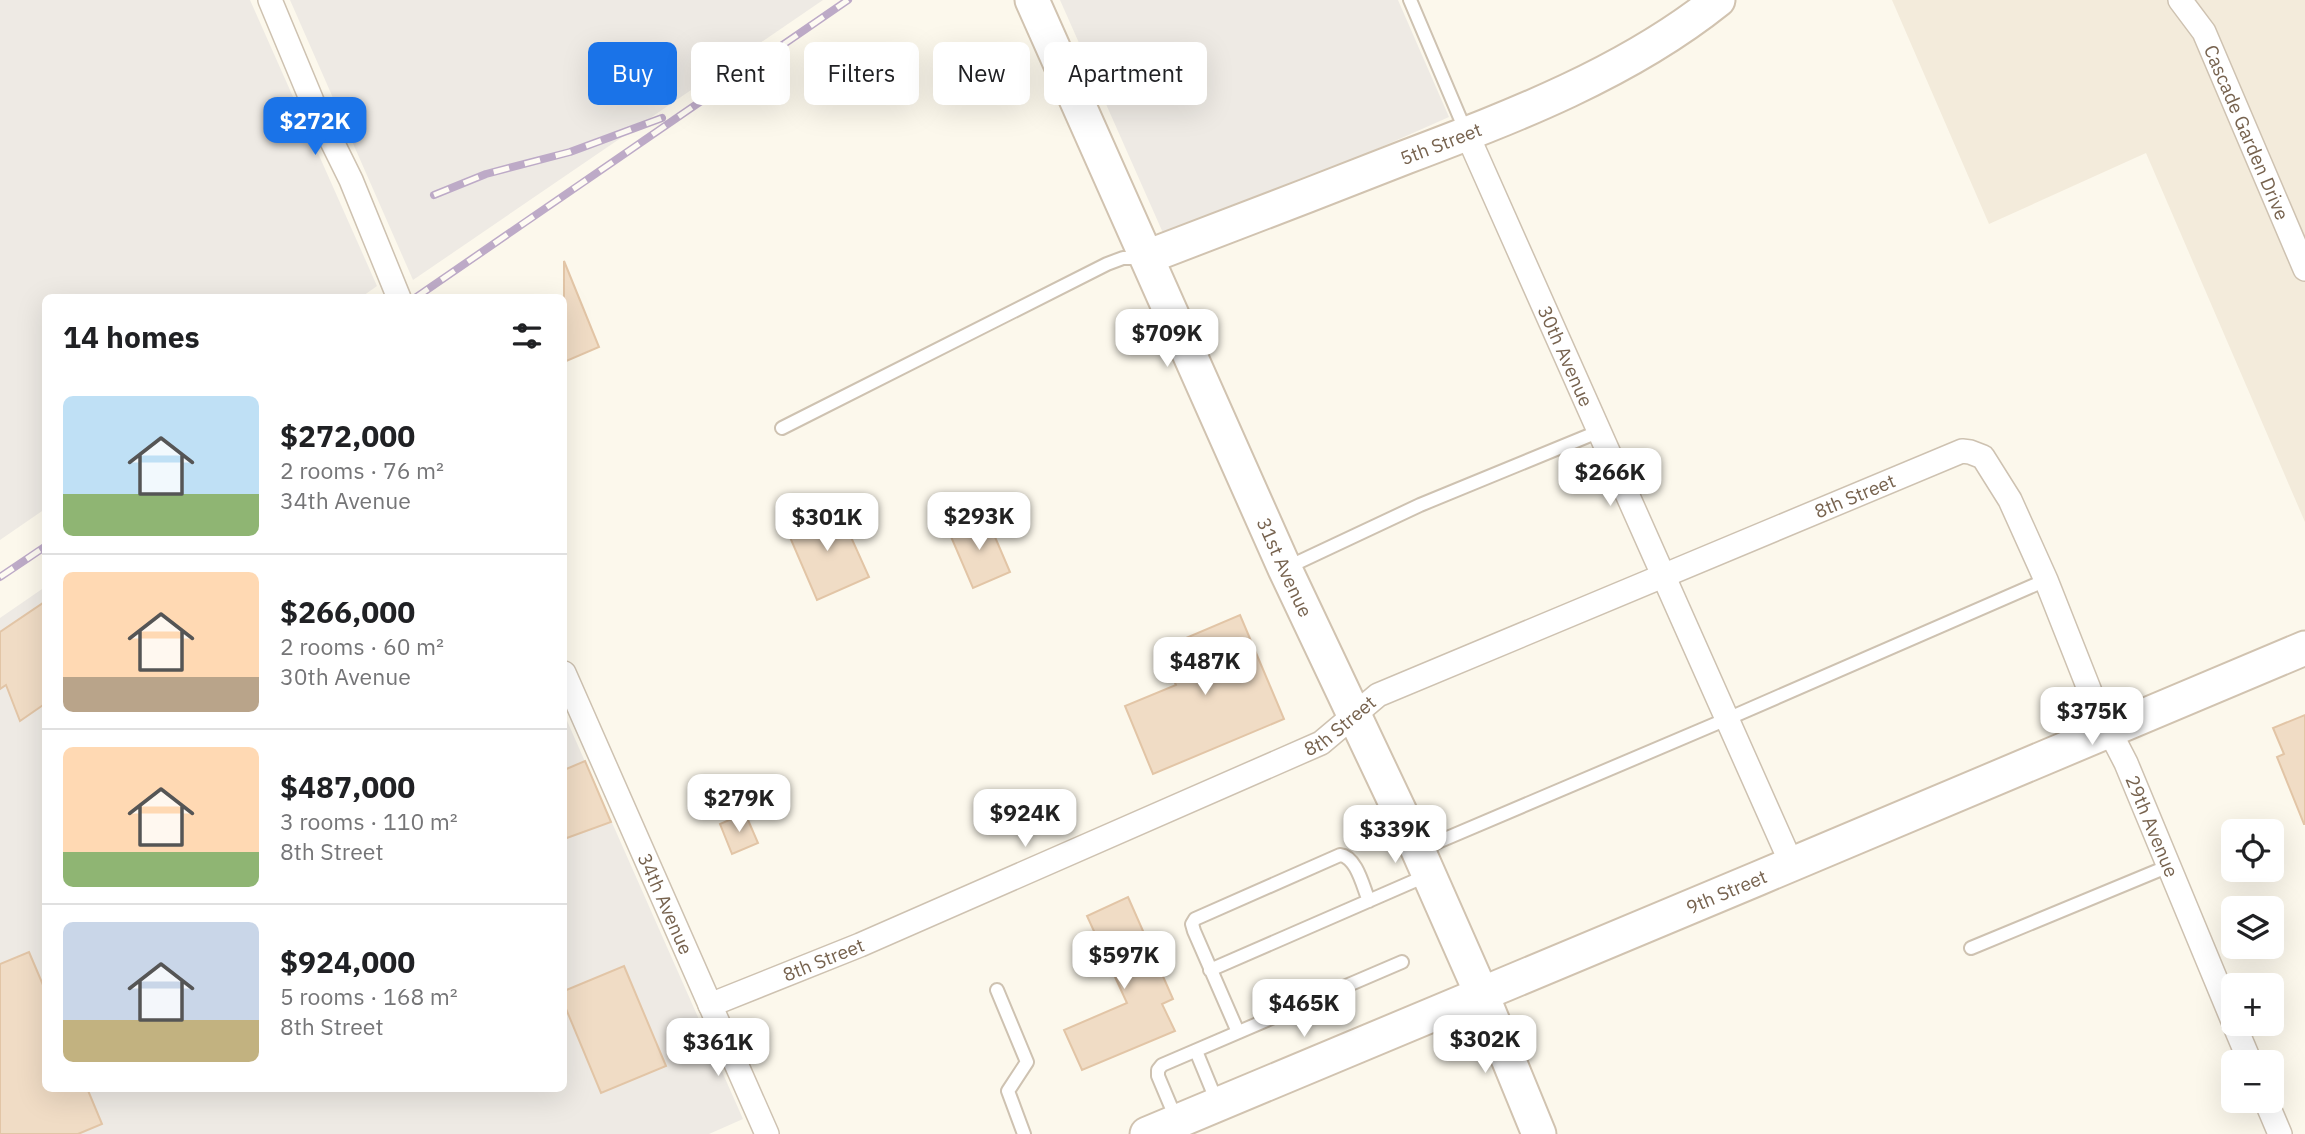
<!DOCTYPE html>
<meta charset="utf-8">
<style>
body{margin:0;font-family:"IBM Plex Sans",sans-serif;background:#f2f2f2;color:#202124;height:100vh;display:flex;flex-direction:column;font-size:26px;white-space:nowrap}
*{box-sizing:border-box;margin:0}
p{font-size:23px;color:#757577}
.icon{flex:none;width:38px;height:38px;fill:none;stroke:currentColor;stroke-width:2;stroke-linecap:round;stroke-linejoin:round}
.map{position:relative;flex:1;overflow:hidden}
.side{position:absolute;left:42px;top:294px;width:525px;height:798px;display:flex;flex-direction:column;background:#fff;border-radius:10px;box-shadow:0 7px 28px #0002}
.side>*{flex:none}
.top-card{position:absolute;left:588px;top:42px;width:665px;height:63px;display:flex;gap:14px}
.buttons{position:absolute;left:2221px;top:819px;display:grid;gap:14px}
.buttons a{display:grid;place-items:center;width:63px;height:63px;border-radius:10px;background:#fff;box-shadow:0 7px 28px #0002;font-size:35px}
.price{position:absolute;translate:-50% -60px;padding:0 16px;border-radius:14px;background:#fff;color:#222;font-size:23px;line-height:46px;filter:drop-shadow(0 2px 4px #0008)}
.price::after{content:'';position:absolute;left:50%;top:42px;width:21px;height:16px;margin-left:-10px;background:inherit;clip-path:polygon(0 0,100% 0,50% 100%)}
.price.current{background:#1a73e8;color:#fff}
ul{padding:0;list-style:none}
li{display:flex;align-items:center;gap:21px;height:175px;padding:0 21px}
li+li{border-top:2px solid #e0e0e0}
li span{display:grid;place-items:center;flex:none;width:196px;height:140px;border-radius:10px;color:#555}
li>.icon{margin-inline-start:auto}
span .icon{width:84px;height:84px;fill:#fffc;stroke-width:1}
li b{font-size:30px}
h2{display:flex;justify-content:space-between;align-items:center;height:84px;padding:0 21px;font-size:30px}
.pill{padding:0 24px;border-radius:10px;background:#fff;box-shadow:0 7px 28px #0002;font-size:24px;line-height:63px}
.pill.current{background:#1a73e8;color:#fff}
.map>svg:first-child{display:block}
</style>
<div class="map">
<svg width="2305" height="1134" viewBox="0 0 2305 1134">
<rect width="100%" height="100%" fill="#fcf8ec"/>
<path fill="#f3ebdb" d="M1892,0H2305V522L2146,153L1989,224Z"/>
<path fill="#eeeae4" d="M0,0H250L377,286L360,298H46L45,509L0,540Z
M290,0H823L413,280Z
M1060,0H1398L1449,117L1167,242Z
M45,587L46,1088H564V714L743,1119L709,1134H0V618Z"/>
<path fill="#f0dcc5" stroke="#e2c5a6" stroke-width="2" d="M564,261L599,347L564,362Z
M837,506L869,577L817,600L786,528Z
M986,516L1010,572L973,588L949,532Z
M46,601V703L20,721L6,685L0,689V632Z
M1240,615L1284,719L1153,774L1125,706L1176,685L1160,649Z
M2305,715V824H2304L2277,757L2284,754L2273,728Z
M585,761L611,822L564,839V770Z
M745,813L758,843L732,854L720,824Z
M1128,897L1173,999L1162,1004L1175,1031L1082,1070L1064,1030L1127,1003L1087,916Z
M29,952L46,992V1088H87L102,1124L78,1134H0V964Z
M624,966L666,1066L601,1093L564,1004V991Z"/>
<g fill="none" stroke-linecap="round" stroke-linejoin="round">
<g stroke="#cec2b1" stroke-width="16">
<path id="lane" d="M1410,0L1466,132
M782,428L1107,264L1123,258H1144
M1286,568L1420,505L1600,431
M1419,850L1727,719L2046,580
M1971,948L2169,866
M1210,970L1428,875
M997,990L1027,1062L1008,1091L1024,1134
M1238,1032L1194,931L1192,924L1195,919L1340,855C1357,857 1363,887 1369,901
M1196,1051L1217,1102
M1177,1121L1158,1076V1070L1162,1065L1402,962"/>
</g>
<g stroke="#cec2b1" stroke-width="26">
<g id="street">
<path d="M270,0L312,101L351,180L399,298"/>
<path id="s1" d="M2180,0L2204,32L2305,269"/>
<path id="s2" d="M1467,134L1792,865"/>
<path id="s3" d="M564,673L767,1134"/>
<path id="s4" d="M710,1005L860,945L1321,743L1378,695L1962,451L1970,452L1983,457L2010,500L2046,580L2093,699L2126,763L2233,1021"/>
<path d="M2234,1024L2250,1062"/>
<path d="M2266,1101L2280,1134"/>
</g>
</g>
<g stroke="#d1c3b0" stroke-width="37">
<g id="secondary">
<path id="s5" d="M1032,0L1285,569L1418,850L1482,995L1539,1134"/>
<path id="s6" d="M1147,257C1233,224 1320,191 1406,157C1514,116 1627,73 1718,0"/>
<path id="s7" d="M1147,1134C1534,973 1919,811 2305,648"/>
</g>
</g>
<use href="#lane" stroke="#fff" stroke-width="12"/>
<use href="#street" stroke="#fff" stroke-width="23"/>
<use href="#secondary" stroke="#fff" stroke-width="33"/>
<g stroke="#bdaac7" stroke-width="8">
<path id="rail" d="M434,195L486,174L570,152L662,118
M415,298L848,0
M0,577L46,546"/>
</g>
<use href="#rail" stroke="#fefbf3" stroke-width="5" stroke-dasharray="16" stroke-linecap="butt"/>
</g>
<g text-anchor="middle" dominant-baseline="central" stroke-width="7" stroke-linejoin="round" paint-order="stroke">
<g font-size="19" fill="#77634f" stroke="#fefbf3">
<text stroke="none"><textPath href="#s1" startOffset="149">Cascade Garden Drive</textPath></text>
<text stroke="none"><textPath href="#s6" startOffset="315">5th Street</textPath></text>
<text stroke="none"><textPath href="#s2" startOffset="243">30th Avenue</textPath></text>
<text stroke="none"><textPath href="#s4" startOffset="1256">8th Street</textPath></text>
<text stroke="none"><textPath href="#s5" startOffset="621">31st Avenue</textPath></text>
<text stroke="none"><textPath href="#s4" startOffset="690">8th Street</textPath></text>
<text stroke="none"><textPath href="#s4" startOffset="1801">29th Avenue</textPath></text>
<text stroke="none"><textPath href="#s7" startOffset="628">9th Street</textPath></text>
<text stroke="none"><textPath href="#s3" startOffset="252">34th Avenue</textPath></text>
<text stroke="none"><textPath href="#s4" startOffset="122">8th Street</textPath></text>
</g>
</g>
</svg>
<div class="buttons">
<a><svg class="icon" aria-label="locate" viewBox="0 0 24 24"><circle cx="12" cy="12" r="6"/><path d="M12 2v4M12 18v4M2 12h4M18 12h4"/></svg></a>
<a><svg class="icon" aria-label="layers" viewBox="0 0 24 24"><path d="M12 4l9 5-9 5-9-5zM3 14l9 5 9-5"/></svg></a>
<a>+</a>
<a>−</a>
</div>
<b class="price current" style="left:315px;top:157px">$272K</b>
<b class="price" style="left:1167px;top:369px">$709K</b>
<b class="price" style="left:1610px;top:508px">$266K</b>
<b class="price" style="left:979px;top:552px">$293K</b>
<b class="price" style="left:827px;top:553px">$301K</b>
<b class="price" style="left:1205px;top:697px">$487K</b>
<b class="price" style="left:2092px;top:747px">$375K</b>
<b class="price" style="left:739px;top:834px">$279K</b>
<b class="price" style="left:1025px;top:849px">$924K</b>
<b class="price" style="left:1395px;top:865px">$339K</b>
<b class="price" style="left:1124px;top:991px">$597K</b>
<b class="price" style="left:1304px;top:1039px">$465K</b>
<b class="price" style="left:1485px;top:1075px">$302K</b>
<b class="price" style="left:718px;top:1078px">$361K</b>
<div class="top-card">
<a class="pill current">Buy</a>
<a class="pill">Rent</a>
<a class="pill">Filters</a>
<a class="pill">New</a>
<a class="pill">Apartment</a>
</div>
<section class="side">
<h2>14 homes<svg class="icon" aria-label="filters" viewBox="0 0 24 24"><path d="M4 7h16M4 17h16"/><circle cx="9" cy="7" r="2"/><circle cx="15" cy="17" r="2"/></svg></h2>
<ul>
<li><span style="background:linear-gradient(#bfe0f5 70%,#8fb573 0)"><svg class="icon" aria-label="home" viewBox="0 0 24 24"><path d="M3 11l9-7 9 7M6 9v11h12V9"/></svg></span><div><b>$272,000</b><p>2 rooms · 76 m²</p><p>34th Avenue</p></div></li>
<li><span style="background:linear-gradient(#ffd9b3 75%,#b9a48a 0)"><svg class="icon" aria-label="home" viewBox="0 0 24 24"><path d="M3 11l9-7 9 7M6 9v11h12V9"/></svg></span><div><b>$266,000</b><p>2 rooms · 60 m²</p><p>30th Avenue</p></div></li>
<li><span style="background:linear-gradient(#ffd9b3 75%,#8fb573 0)"><svg class="icon" aria-label="home" viewBox="0 0 24 24"><path d="M3 11l9-7 9 7M6 9v11h12V9"/></svg></span><div><b>$487,000</b><p>3 rooms · 110 m²</p><p>8th Street</p></div></li>
<li><span style="background:linear-gradient(#c9d6e8 70%,#c2b280 0)"><svg class="icon" aria-label="home" viewBox="0 0 24 24"><path d="M3 11l9-7 9 7M6 9v11h12V9"/></svg></span><div><b>$924,000</b><p>5 rooms · 168 m²</p><p>8th Street</p></div></li>
</ul>
</section>
</div>
